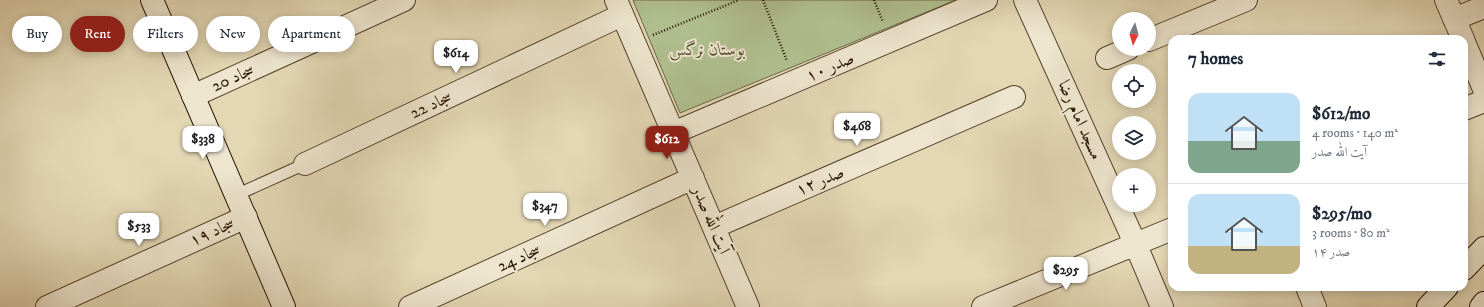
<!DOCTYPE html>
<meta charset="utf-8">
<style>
body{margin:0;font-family:"IM FELL DW Pica",Amiri,serif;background:#f2f2f3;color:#1f2937;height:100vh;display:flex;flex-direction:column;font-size:15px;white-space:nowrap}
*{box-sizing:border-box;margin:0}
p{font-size:13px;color:#747a83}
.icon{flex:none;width:22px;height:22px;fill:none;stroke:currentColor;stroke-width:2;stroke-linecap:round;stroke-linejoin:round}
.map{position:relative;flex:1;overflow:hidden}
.drawer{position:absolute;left:1168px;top:35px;width:300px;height:256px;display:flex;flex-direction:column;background:#fff;border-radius:12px;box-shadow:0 2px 10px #0003}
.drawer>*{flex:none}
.hud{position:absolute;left:12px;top:16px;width:380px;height:36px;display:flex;gap:8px}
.needle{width:26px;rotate:185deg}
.fabs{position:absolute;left:1112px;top:12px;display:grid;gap:8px}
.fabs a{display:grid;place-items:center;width:44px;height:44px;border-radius:50%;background:#fff;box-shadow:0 2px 10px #0003;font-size:20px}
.price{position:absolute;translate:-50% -34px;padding:0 9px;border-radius:8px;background:#fff;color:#222;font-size:13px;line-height:26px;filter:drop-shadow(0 1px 2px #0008)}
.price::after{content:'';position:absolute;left:50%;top:24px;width:12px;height:9px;margin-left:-6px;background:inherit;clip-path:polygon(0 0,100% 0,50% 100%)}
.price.current{background:#8f2418;color:#fff}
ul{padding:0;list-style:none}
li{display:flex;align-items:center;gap:12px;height:100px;padding:0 20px}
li+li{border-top:1px solid #e0e1e3}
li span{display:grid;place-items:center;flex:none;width:112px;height:80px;border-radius:12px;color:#555}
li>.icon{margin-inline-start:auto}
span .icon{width:48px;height:48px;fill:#fffc;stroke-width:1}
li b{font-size:17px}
h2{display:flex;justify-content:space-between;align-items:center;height:48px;padding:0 20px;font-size:17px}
.tag{padding:0 14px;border-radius:18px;background:#fff;box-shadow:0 2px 10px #0003;font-size:14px;line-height:36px}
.tag.current{background:#8f2418;color:#fff}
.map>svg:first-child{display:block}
</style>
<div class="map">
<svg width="1484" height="307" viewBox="0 0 1484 307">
<rect width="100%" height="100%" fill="#e3d7b4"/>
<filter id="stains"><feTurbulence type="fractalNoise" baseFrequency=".005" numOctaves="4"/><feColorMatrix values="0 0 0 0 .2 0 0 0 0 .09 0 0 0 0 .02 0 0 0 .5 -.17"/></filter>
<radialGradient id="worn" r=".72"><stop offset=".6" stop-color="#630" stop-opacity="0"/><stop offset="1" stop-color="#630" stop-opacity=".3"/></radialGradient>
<path fill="#b0bf8f" stroke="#6c6848" d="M633,0H956L680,113Z"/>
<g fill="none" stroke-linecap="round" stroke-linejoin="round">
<g stroke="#56422d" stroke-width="13">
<path id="lane" d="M236,195L305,164"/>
</g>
<g stroke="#56422d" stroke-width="24">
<path id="street" d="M616,0L748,307
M1025,0L1135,243L1162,307
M1446,0L1463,39
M1454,19L1484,7
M1149,40L1246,0
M1464,42L1484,89
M1107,58L1128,49
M193,96L404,0
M1464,109L1484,101
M673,133L986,0
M305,164L622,15
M714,227L1014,97
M1307,287L1315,307
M47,307L246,217
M410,307L693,178
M983,307L1172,229"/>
</g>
<g stroke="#271100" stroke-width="24">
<path id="secondary" d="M152,0L284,307
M1464,269L1484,248
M1428,307L1447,287
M1481,307L1484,303"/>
</g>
<path stroke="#271100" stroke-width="2.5" stroke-dasharray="1 2" stroke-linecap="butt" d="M763,0L787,61
M874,0L883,22
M653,35L739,0"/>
<use href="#lane" stroke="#ede5ce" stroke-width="11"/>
<use href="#street" stroke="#ede5ce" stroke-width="22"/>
<use href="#secondary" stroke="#ede5ce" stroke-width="22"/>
</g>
<g text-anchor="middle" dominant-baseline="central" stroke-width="4" stroke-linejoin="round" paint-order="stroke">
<g font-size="17" font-style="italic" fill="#574e32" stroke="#ede5ce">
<text x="707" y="50">بوستان نرگس</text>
</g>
<g font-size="17" fill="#271100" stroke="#ede5ce">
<text transform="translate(830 67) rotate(-23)">صدر ۱۰</text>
<text transform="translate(233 78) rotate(-24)">سجاد 20</text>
<text transform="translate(431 105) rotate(-25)">سجاد 22</text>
<text transform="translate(1080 120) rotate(66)">مسجد امام رضا</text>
<text transform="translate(820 181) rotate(-23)">صدر ۱۲</text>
<text transform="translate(711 220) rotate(67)">آیت الله صدر</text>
<text transform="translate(212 232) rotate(-24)">سجاد ۱۹</text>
<text transform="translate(519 258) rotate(-24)">سجاد 24</text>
</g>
</g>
<rect width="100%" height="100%" filter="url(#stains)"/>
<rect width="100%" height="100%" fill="url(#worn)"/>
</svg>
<div class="fabs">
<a><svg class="needle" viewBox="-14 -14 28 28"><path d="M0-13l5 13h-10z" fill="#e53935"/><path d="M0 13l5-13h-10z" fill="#747a83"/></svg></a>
<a><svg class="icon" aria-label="locate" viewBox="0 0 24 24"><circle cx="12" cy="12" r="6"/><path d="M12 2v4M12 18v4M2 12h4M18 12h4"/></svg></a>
<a><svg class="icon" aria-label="layers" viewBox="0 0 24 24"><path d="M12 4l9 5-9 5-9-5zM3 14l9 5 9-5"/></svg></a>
<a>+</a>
</div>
<b class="price" style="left:456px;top:74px">$614</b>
<b class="price" style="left:857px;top:147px">$468</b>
<b class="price" style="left:203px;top:160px">$338</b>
<b class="price current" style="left:667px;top:160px">$612</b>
<b class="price" style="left:545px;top:227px">$347</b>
<b class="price" style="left:139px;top:247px">$533</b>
<b class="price" style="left:1066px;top:291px">$295</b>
<div class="hud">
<a class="tag">Buy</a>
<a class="tag current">Rent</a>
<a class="tag">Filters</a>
<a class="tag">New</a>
<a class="tag">Apartment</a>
</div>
<section class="drawer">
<h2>7 homes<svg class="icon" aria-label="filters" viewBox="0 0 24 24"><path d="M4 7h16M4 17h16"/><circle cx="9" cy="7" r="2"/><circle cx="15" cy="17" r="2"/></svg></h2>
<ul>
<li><span style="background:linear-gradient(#bfe0f5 60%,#7fa58c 0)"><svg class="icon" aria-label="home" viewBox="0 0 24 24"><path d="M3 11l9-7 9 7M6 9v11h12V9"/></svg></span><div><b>$612/mo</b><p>4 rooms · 140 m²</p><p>آیت الله صدر</p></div></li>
<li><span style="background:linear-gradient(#bfe0f5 65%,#c2b280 0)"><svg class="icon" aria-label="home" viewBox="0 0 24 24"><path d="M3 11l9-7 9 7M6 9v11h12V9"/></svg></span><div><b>$295/mo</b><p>3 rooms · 80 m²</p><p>صدر ۱۴</p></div></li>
</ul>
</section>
</div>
